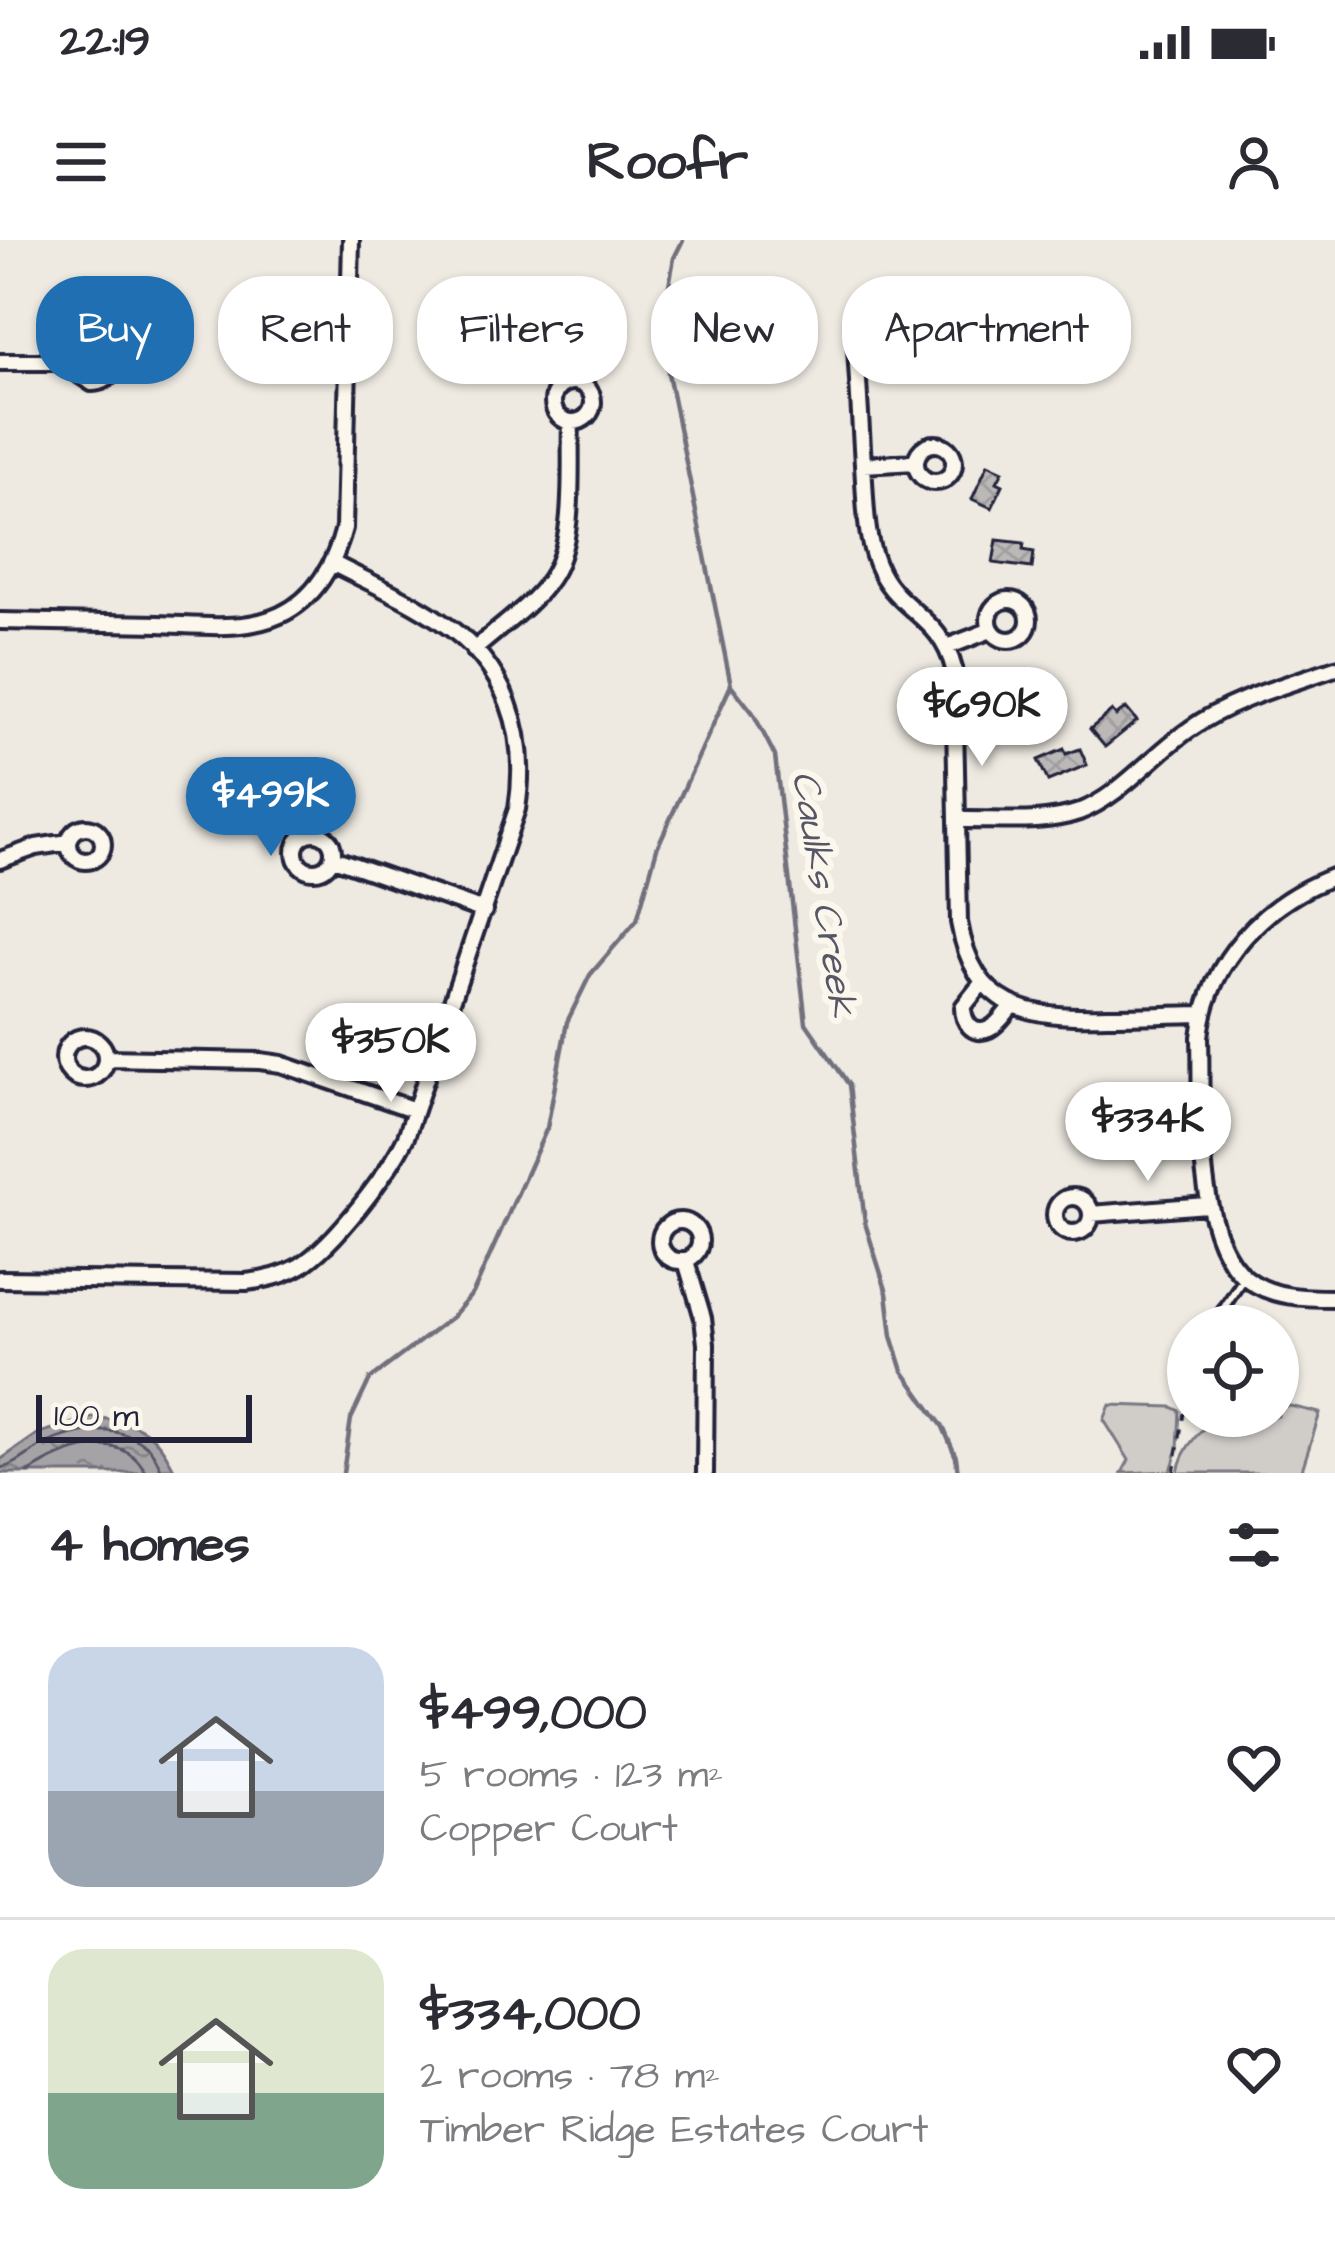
<!DOCTYPE html>
<meta charset="utf-8">
<style>
body{margin:0;font-family:"Architects Daughter",sans-serif;background:#f2f2f3;color:#2b2b33;height:100vh;display:flex;flex-direction:column;font-size:45px;white-space:nowrap}
*{box-sizing:border-box;margin:0}
p{font-size:39px;color:#7c7c81}
.icon{flex:none;width:66px;height:66px;fill:none;stroke:currentColor;stroke-width:2;stroke-linecap:round;stroke-linejoin:round}
.map{position:relative;height:1233px;overflow:hidden}
.drawer{display:flex;flex-direction:column;background:#fff;flex:1}
.drawer>*{flex:none}
.hud{position:absolute;left:36px;top:36px;width:1263px;height:108px;display:flex;gap:24px}
.fabs{position:absolute;left:1167px;top:1065px;display:grid;gap:24px}
.fabs a{display:grid;place-items:center;width:132px;height:132px;border-radius:50%;background:#fff;box-shadow:0 3px 9px #0004;font-size:60px}
.scale{position:absolute;left:36px;bottom:30px;width:216px;box-sizing:border-box;padding-left:12px;border:6px solid #22223b;border-top:0;font-size:33px;line-height:42px;white-space:nowrap;color:#22223b;-webkit-text-stroke:9px #fbf7ec;paint-order:stroke}
.price{position:absolute;translate:-50% -102px;padding:0 27px;border-radius:42px;background:#fff;color:#222;font-size:39px;line-height:78px;filter:drop-shadow(0 3px 6px #0008)}
.price::after{content:'';position:absolute;left:50%;top:72px;width:36px;height:27px;margin-left:-18px;background:inherit;clip-path:polygon(0 0,100% 0,50% 100%)}
.price.current{background:#1f6fb2;color:#fff}
ul{padding:0;list-style:none}
li{display:flex;align-items:center;gap:36px;height:300px;padding:0 48px}
li+li{border-top:3px solid #e1e1e2}
li span{display:grid;place-items:center;flex:none;width:336px;height:240px;border-radius:36px;color:#555}
li>.icon{margin-inline-start:auto}
span .icon{width:144px;height:144px;fill:#fffc;stroke-width:1}
li b{font-size:51px}
h2{display:flex;justify-content:space-between;align-items:center;height:144px;padding:0 48px;font-size:51px}
.pill{padding:0 42px;border-radius:48px;background:#fff;box-shadow:0 3px 9px #0004;font-size:42px;line-height:108px}
.pill.current{background:#1f6fb2;color:#fff}
.status{display:flex;justify-content:space-between;align-items:center;height:84px;padding:0 60px;background:#fff;direction:ltr}
.status svg{height:33px;fill:currentColor}
header{display:flex;justify-content:space-between;align-items:center;height:156px;padding:0 48px;background:#fff;font-size:54px;font-weight:800}
.map>svg:first-child{display:block}
</style>
<div class="status"><b>22:19</b><svg viewBox="0 0 49 12"><path d="M0 12V9h3v3zM5 12V6h3v6zM10 12V3h3v9zM15 12V0h3v12zM26 1h20v11H26zM47 4h2v5h-2z"/></svg></div>
<header><svg class="icon" aria-label="menu" viewBox="0 0 24 24"><path d="M4 6h16M4 12h16M4 18h16"/></svg>Roofr<svg class="icon" aria-label="person" viewBox="0 0 24 24"><circle cx="12" cy="8" r="4"/><path d="M4 21q1-7 8-7t8 7"/></svg></header>
<div class="map">
<svg width="1335" height="1233" viewBox="0 0 1335 1233">
<defs>
<pattern id="water-ripples" width="26" height="14" patternUnits="userSpaceOnUse" patternTransform="scale(3)"><rect width="26" height="14" fill="#a6a3a7"/><path d="M2 4q2-2 4 0t4 0M15 11q2-2 4 0t4 0" fill="none" stroke="#878489"/></pattern>
<pattern id="building-cross-hatch" width="8" height="8" patternUnits="userSpaceOnUse" patternTransform="scale(3)"><rect width="8" height="8" fill="#bcb8b8"/><path d="M0 0l8 8M0 8l8-8" fill="none" stroke="#a19e9f"/></pattern>
</defs>
<rect width="100%" height="100%" fill="#eeeae2"/>
<filter id="ink" filterUnits="userSpaceOnUse"><feTurbulence type="fractalNoise" baseFrequency=".00833" numOctaves="2"/><feDisplacementMap in="SourceGraphic" scale="24" xChannelSelector="R" yChannelSelector="G"/><feConvolveMatrix kernelMatrix="1 2 1 2 8 2 1 2 1" color-interpolation-filters="sRGB"/></filter>
<g filter="url(#ink)">
<path fill="#d0cdc9" stroke="#797882" stroke-width="3" d="M1110,1165L1172,1167L1180,1171L1178,1208L1171,1231L1122,1233L1129,1220L1104,1180Z
M1290,1166L1320,1173L1301,1233H1178C1181,1210 1204,1180 1228,1176C1243,1173 1262,1176 1278,1176V1167Z"/>
<path fill="url(#water-ripples)" stroke="#716f7c" stroke-width="3" d="M93,1177C141,1183 155,1190 176,1233H0V1220L39,1193Z"/>
<g fill="none" stroke-linecap="round" stroke-linejoin="round">
<path stroke="#575666" stroke-width="3" d="M0,1228C16,1226 27,1214 41,1206C74,1189 119,1182 149,1208C155,1214 159,1225 163,1233
M28,1233C61,1211 122,1185 146,1233"/>
<path stroke="#716f7c" stroke-width="4.5" d="M683,0L674,18L664,73L668,133L731,445L753,473L775,516L806,783L849,845L865,983L887,1053L892,1096L903,1131L943,1187L956,1217L958,1233
M343,1233L351,1179L370,1139L452,1077L473,1053L547,888L567,782L590,735L637,680L657,608L731,445"/>
</g>
<path fill="url(#building-cross-hatch)" stroke="#22223b" stroke-width="3" d="M988,224L1003,231L997,242L1003,245L992,268L972,259Z
M997,300L1024,303L1023,310L1034,312L1032,328L993,323Z
M1126,468L1137,481L1105,507L1090,489L1112,471L1116,476Z
M1064,509L1066,514L1080,509L1087,525L1048,541L1038,520Z"/>
<g fill="none" stroke-linecap="round" stroke-linejoin="round">
<g stroke="#22223b" stroke-width="15">
<path id="lane" d="M1212,1086L1244,1037"/>
</g>
<g stroke="#22223b" stroke-width="22">
<path id="street" d="M0,122H75L80,135L92,143C111,142 122,127 111,109L96,102L83,107L75,122
M858,126C874,126 887,127 891,109C889,97 881,90 868,93L859,100L856,108C859,152 861,197 864,241C866,272 866,304 881,333C902,373 941,377 954,429L959,682C974,770 1028,778 1107,776C1139,776 1170,775 1202,774
M553 162a20 20 0 1 1 40 0a20 20 0 1 1-40 0Z
M916 223a19 19 0 1 1 38 0a19 19 0 1 1-38 0Z
M863,225L915,222
M989 380a20 20 0 1 1 40 0a20 20 0 1 1-40 0Z
M0,381C53,382 106,383 159,384C198,385 243,392 280,375C315,359 335,324 344,288L351,0
M947,407L991,390
M474,410C497,389 533,365 550,339C577,300 569,228 571,182
M959,580C997,579 1042,585 1079,572C1121,556 1153,514 1190,489C1232,459 1287,445 1335,428
M69 604a17 17 0 1 1 34 0a17 17 0 1 1-34 0Z
M295 612a19 19 0 1 1 38 0a19 19 0 1 1-38 0Z
M333,618L484,671
M0,620L36,607L69,602
M1335,636C1265,662 1208,720 1200,797C1202,861 1193,996 1246,1038C1271,1058 1305,1058 1335,1058
M982,743L963,767C963,781 972,797 989,789C998,785 1006,772 1012,766
M64 818a21 21 0 1 1 42 0a21 21 0 1 1-42 0Z
M106,818L260,821L281,824L415,870
M1055 975a18 18 0 1 1 36 0a18 18 0 1 1-36 0Z
M1091,974L1207,965
M660 1001a20 20 0 1 1 40 0a20 20 0 1 1-40 0Z
M686,1021L703,1078L706,1104L705,1233
M0,1039L246,1042C265,1040 283,1036 300,1026C335,1004 388,934 406,897L517,569C529,494 507,424 440,381C407,358 368,342 332,323"/>
</g>
<path stroke="#22223b" stroke-width="3" stroke-dasharray="9 9" stroke-linecap="butt" d="M1174,1233L1184,1173"/>
<use href="#lane" stroke="#fbf7ec" stroke-width="6"/>
<use href="#street" stroke="#fbf7ec" stroke-width="14"/>
</g>
</g>
<g text-anchor="middle" dominant-baseline="central" stroke-width="12" stroke-linejoin="round" paint-order="stroke">
<g font-size="39" font-style="italic" fill="#575666" stroke="#fbf7ec">
<text transform="translate(823 654) rotate(81)">Caulks Creek</text>
</g>
</g>
</svg>
<div class="fabs">
<a><svg class="icon" aria-label="locate" viewBox="0 0 24 24"><circle cx="12" cy="12" r="6"/><path d="M12 2v4M12 18v4M2 12h4M18 12h4"/></svg></a>
</div>
<div class="scale">100 m</div>
<b class="price" style="left:982px;top:529px">$690K</b>
<b class="price current" style="left:271px;top:619px">$499K</b>
<b class="price" style="left:391px;top:865px">$350K</b>
<b class="price" style="left:1148px;top:944px">$334K</b>
<div class="hud">
<a class="pill current">Buy</a>
<a class="pill">Rent</a>
<a class="pill">Filters</a>
<a class="pill">New</a>
<a class="pill">Apartment</a>
</div>
</div>
<section class="drawer">
<h2>4 homes<svg class="icon" aria-label="filters" viewBox="0 0 24 24"><path d="M4 7h16M4 17h16"/><circle cx="9" cy="7" r="2"/><circle cx="15" cy="17" r="2"/></svg></h2>
<ul>
<li><span style="background:linear-gradient(#c9d6e8 60%,#9aa5b1 0)"><svg class="icon" aria-label="home" viewBox="0 0 24 24"><path d="M3 11l9-7 9 7M6 9v11h12V9"/></svg></span><div><b>$499,000</b><p>5 rooms · 123 m²</p><p>Copper Court</p></div><svg class="icon" aria-label="heart" viewBox="0 0 24 24"><path d="M12 20l-8-8c-3-5 5-10 8-4 3-6 11-1 8 4z"/></svg></li>
<li><span style="background:linear-gradient(#dfe7d0 60%,#7fa58c 0)"><svg class="icon" aria-label="home" viewBox="0 0 24 24"><path d="M3 11l9-7 9 7M6 9v11h12V9"/></svg></span><div><b>$334,000</b><p>2 rooms · 78 m²</p><p>Timber Ridge Estates Court</p></div><svg class="icon" aria-label="heart" viewBox="0 0 24 24"><path d="M12 20l-8-8c-3-5 5-10 8-4 3-6 11-1 8 4z"/></svg></li>
</ul>
</section>
